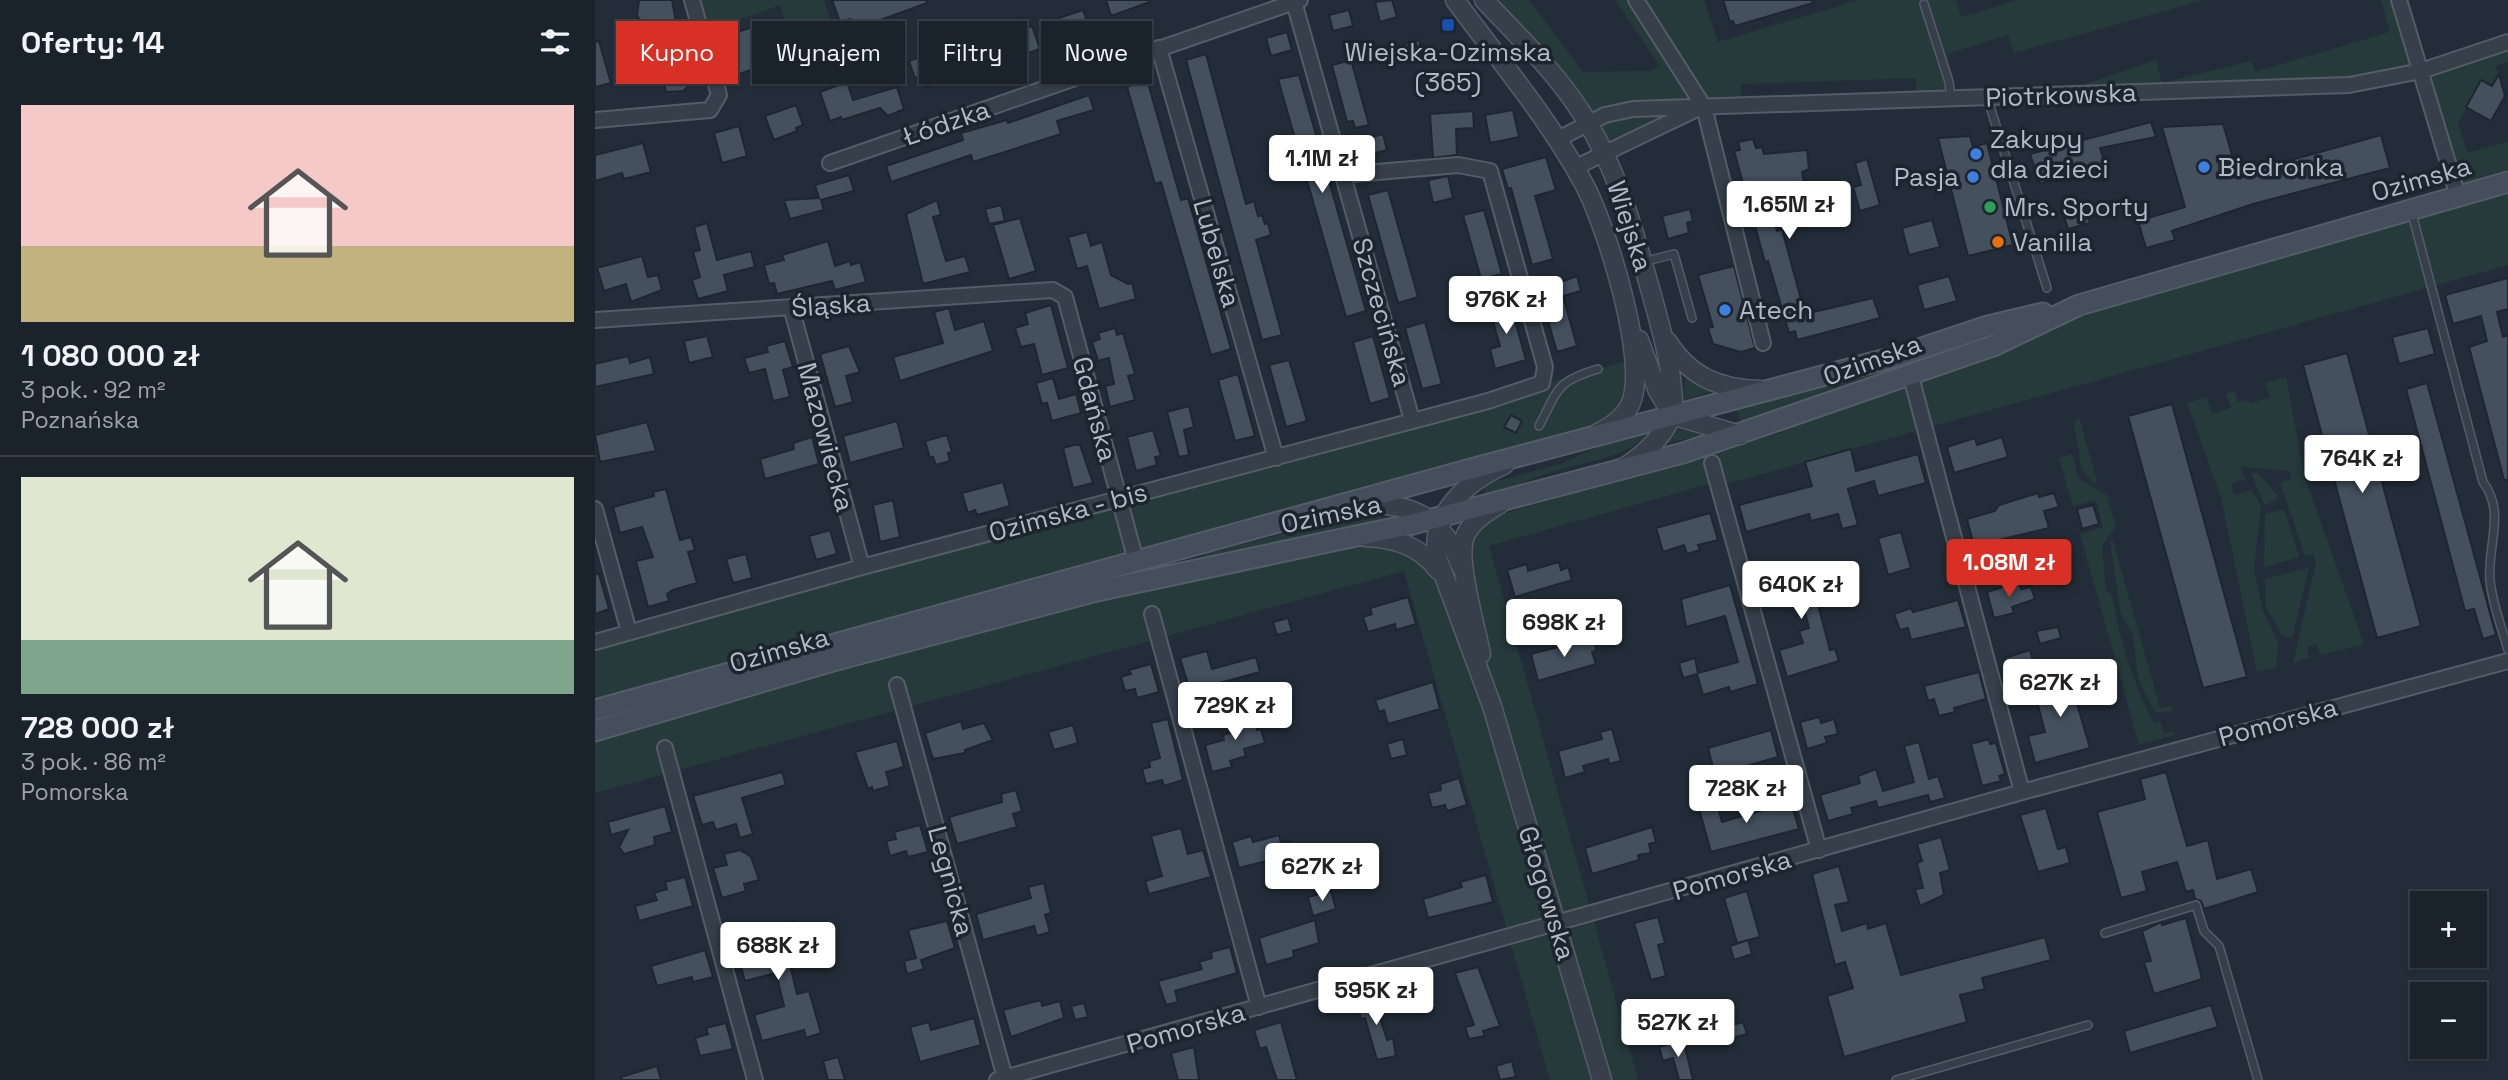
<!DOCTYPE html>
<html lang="pl">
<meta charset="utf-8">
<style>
body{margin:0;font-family:"Space Grotesk",sans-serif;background:#232a33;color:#f1f3f6;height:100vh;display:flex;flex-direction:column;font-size:26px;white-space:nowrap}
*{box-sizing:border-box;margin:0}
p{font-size:23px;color:#9fa4a9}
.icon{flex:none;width:38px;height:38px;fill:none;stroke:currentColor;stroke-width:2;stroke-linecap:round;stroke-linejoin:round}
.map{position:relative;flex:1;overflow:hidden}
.details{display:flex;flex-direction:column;background:#1a222b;width:595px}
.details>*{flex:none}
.hud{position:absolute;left:21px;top:21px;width:665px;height:63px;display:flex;gap:14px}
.fabs{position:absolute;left:1815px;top:891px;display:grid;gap:14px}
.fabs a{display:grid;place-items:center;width:77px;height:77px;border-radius:0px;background:#1a222b;box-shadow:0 2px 5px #0004,0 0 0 2px #383f47;font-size:35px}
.price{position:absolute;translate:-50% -60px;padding:0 16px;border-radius:7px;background:#fff;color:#222;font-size:23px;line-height:46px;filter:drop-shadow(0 2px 4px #0008)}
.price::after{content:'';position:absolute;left:50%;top:42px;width:21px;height:16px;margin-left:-10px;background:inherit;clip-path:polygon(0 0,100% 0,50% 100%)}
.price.current{background:#d93025;color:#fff}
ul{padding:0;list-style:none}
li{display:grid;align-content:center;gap:14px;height:371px;padding:0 21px}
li+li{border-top:2px solid #383f47}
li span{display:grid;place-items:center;height:217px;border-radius:0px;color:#555}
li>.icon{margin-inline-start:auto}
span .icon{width:126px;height:126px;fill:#fffc;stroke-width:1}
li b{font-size:30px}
h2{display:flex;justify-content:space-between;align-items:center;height:84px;padding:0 21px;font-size:30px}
.chip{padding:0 24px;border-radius:0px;background:#1a222b;box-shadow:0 2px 5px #0004,0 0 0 2px #383f47;font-size:24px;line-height:63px}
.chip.current{background:#d93025;color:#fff}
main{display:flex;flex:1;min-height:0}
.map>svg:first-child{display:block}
</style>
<main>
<section class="details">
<h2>Oferty: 14<svg class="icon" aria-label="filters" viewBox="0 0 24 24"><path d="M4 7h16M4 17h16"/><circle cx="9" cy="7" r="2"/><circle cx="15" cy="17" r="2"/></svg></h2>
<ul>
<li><span style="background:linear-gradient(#f6c9c9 65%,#c2b280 0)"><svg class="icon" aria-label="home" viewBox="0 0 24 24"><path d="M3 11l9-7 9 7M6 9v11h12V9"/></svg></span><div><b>1 080 000 zł</b><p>3 pok. · 92 m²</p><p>Poznańska</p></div></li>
<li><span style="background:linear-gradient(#dfe7d0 75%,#7fa58c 0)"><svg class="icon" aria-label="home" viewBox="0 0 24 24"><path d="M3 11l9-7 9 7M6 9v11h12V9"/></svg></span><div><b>728 000 zł</b><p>3 pok. · 86 m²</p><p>Pomorska</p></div></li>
</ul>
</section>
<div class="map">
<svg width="1913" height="1080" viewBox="0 0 1913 1080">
<rect width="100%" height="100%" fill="#232d39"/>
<path fill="#263a3b" d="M87,0H229L250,67L208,82L185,5L98,36Z
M889,0H934L988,72L1055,71L1065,66L1020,0H1109L1123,42L1264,0H1361L1366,17L1424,0H1609L1419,53L1413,35L1352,54L1362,96L1322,100L1321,78L1146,84V106L1105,108L1008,152Z
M1786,0H1804L1826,71L1913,42V62L1901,66L1907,85L1900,81L1897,86L1886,80L1863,123L1872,153L1913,142V265L1228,457L1128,485H1110L894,546L1043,1080H955L809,571L0,793V731L502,591L784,537L837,562L896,701L876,565C877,537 880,533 901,516L1186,433L1198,417L1470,310L1863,196L1826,71L1754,85L1470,91L1561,60L1567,83L1656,61L1660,72L1795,32Z
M1040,359L1022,421L0,710V642Z
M1303,364L1304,367L1160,421L1146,422L1141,408Z
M1691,377L1709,475L1769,644L1725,655L1722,644L1712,647L1714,658L1698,663L1721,563L1718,554L1710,556L1685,482L1697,479L1695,471L1645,467L1651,479L1636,484L1639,495L1657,490L1666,506L1659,568L1667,608L1683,643L1681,667L1662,672L1626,497L1592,403L1612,397L1617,414L1636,408L1631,394L1640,391L1643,402L1653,400L1655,404L1675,397L1670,383Z
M1090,378L1114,390L1115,392L1088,400Z
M1484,417L1502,482H1498L1487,470L1479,424Z
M1090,424L1105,432L1106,435L1069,444L1080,427Z
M1051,432C1041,458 972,465 947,475C928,482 911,492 891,498L888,485L968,463L1012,443Z
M1477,454L1484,479L1512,495L1521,526L1507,546L1511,590L1517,595C1525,641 1537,682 1559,723L1565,720L1569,734L1579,731L1580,735L1544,744L1485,534L1508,527L1501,500L1478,506L1464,458Z
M1656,473H1663L1684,497L1670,506Z
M785,509L787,522L609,557V554Z
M1689,509L1704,557L1669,567L1670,514Z
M1518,541L1565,708L1577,706L1578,711L1560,713L1543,678L1538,635L1526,614L1515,542Z
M1714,568L1697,638L1687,636L1671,607L1670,579Z"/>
<path fill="#44505e" stroke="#1e2630" stroke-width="2" d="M44,0H77L83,32L76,34L84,62L88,61L95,85L88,91L71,92L56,27L52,28L42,16Z
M237,0H332V3L258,30L255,19L245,22Z
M511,0H555V2L516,16Z
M797,0L802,17L785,22L780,2Z
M1128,0H1217L1218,3L1140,26L1138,21L1135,22Z
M488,10L496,33L472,42L464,18Z
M754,10L758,26L738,31L734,15Z
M426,17L430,29L437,26L445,49L371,74L368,62L341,71L345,83L331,87L327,76L320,78L314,61L362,44L360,40L379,34L383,45L412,37L407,24Z
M157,27L173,64L144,74L134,35Z
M692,32L697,50L676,56L671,38Z
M824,40L830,59L815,63L810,44Z
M4,41L16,83L0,87V42Z
M611,54L651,204L659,201L663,216L667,215L670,224L673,223L676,235L661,240L687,335L667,340L591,60Z
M756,60L774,125L760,128L758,121L752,122L737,65Z
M550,72L586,200L593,198L636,349L616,355L566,182L560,184L532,87L537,85L535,76Z
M1904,74L1910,96L1896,121L1871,107L1886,80L1897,86Z
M704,75L771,311L751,317L683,79Z
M252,82L258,100L302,87L309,109L293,116L285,108L247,120L246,117L235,121L225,92Z
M494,95L499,110L462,121L466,134L378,162L376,155L296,182L291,166L368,140L366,133L412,120L413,123Z
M201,105L208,125L201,128L202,131L179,140L170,116Z
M918,110L924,137L895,143L890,115Z
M878,111L879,128L861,129L862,155L838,158L835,114Z
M1556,122L1561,137L1505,148L1510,164L1445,184L1435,154Z
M1628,124L1643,175L1786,135L1795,168L1658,204L1577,231L1580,240L1551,248L1543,221L1590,207L1567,127Z
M144,126L152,156L127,163L119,133Z
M788,134L792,150L773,155L769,139Z
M1375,136L1378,147L1392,143L1418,245L1373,256L1343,138Z
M1158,139L1161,148L1167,147L1169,154L1212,150L1214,169L1207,172L1209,182L1177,185L1180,195L1173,199L1182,231L1187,229L1210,314L1278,298L1285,318L1202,340L1200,331L1194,333L1173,261L1170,262L1139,151L1145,150L1143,142Z
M48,143L56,172L29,179L27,173L0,181V155Z
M951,157L961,190L940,196L958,259L937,265L916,188L913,189L907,169Z
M1272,159L1285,205L1265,211L1258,187L1266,185L1260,163Z
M254,175L259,191L226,200L229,210L195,219L189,200L224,198L220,185Z
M853,176L858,198L838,203L833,180Z
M793,190L823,297L803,303L773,195Z
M342,200L346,215L338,217L351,261L370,256L375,272L328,284L311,214Z
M1488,201L1495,223L1473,229L1466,207Z
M406,205L410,221L394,224L390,209Z
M1095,209L1098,221L1092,223L1094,233L1073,239L1067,216Z
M889,210L907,274L886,279L868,215Z
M425,218L441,271L414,279L398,225Z
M1337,220L1345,247L1314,255L1307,228Z
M112,223L122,260L156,251L160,267L129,275L133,291L103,299L97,280L105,277L98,252L105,250L99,227Z
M492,232L496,246L507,242L516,275L533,284L537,283L541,299L504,309L492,266L482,269L473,237Z
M233,241L240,266L255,261L256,265L265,262L271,282L240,290L237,281L182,294L179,283L174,284L169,265L189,260L187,255Z
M47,256L53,277L63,275L67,290L36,302L31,284L9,291L2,268Z
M1139,266L1160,348L1146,352L1118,344L1113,328L1118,327L1103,275Z
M982,276L986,291L968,296L982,346L962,352L944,290Z
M1354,276L1362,301L1329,310L1322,285Z
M1913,278V309L1902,312L1908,337L1913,335V480H1909L1874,347L1892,341L1886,316L1858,324L1850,295Z
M914,299L931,360L900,369L895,349L905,346L893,304Z
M456,305L473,368L447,375L439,344L426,347L420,328L433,324L430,313Z
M354,308L360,330L389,321L398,351L305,381L298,357L348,343L339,312Z
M830,322L847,384L827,389L810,328Z
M520,328L522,335L528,333L540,374L533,376L540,400L515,407L510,386L519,384L514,358L503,361L497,342L505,339L503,333Z
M1833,328L1840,354L1804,364L1797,337Z
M112,336L118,357L94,363L89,341Z
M778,336L795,398L775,404L758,342Z
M190,341L198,367L188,370L195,397L178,401L170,369L154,373L149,358L173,352L171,346Z
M254,346L265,372L251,376L258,402L240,407L225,354Z
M1752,353L1826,626L1782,638L1708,365Z
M33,356L35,363L55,357L59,374L0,387V364Z
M694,360L712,421L691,427L674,365Z
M643,374L660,436L640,441L623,380Z
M458,378L464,399L481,394L486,413L457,421L452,403L447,404L441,383Z
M1832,383L1901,635L1888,639L1879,609L1870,611L1811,389Z
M1577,404L1652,677L1608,688L1533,416Z
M594,406L599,427L589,430L594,455L584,457L572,412Z
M916,415L927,421L921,433L909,427Z
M302,421L309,448L255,463L248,436Z
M52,422L61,451L5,462L0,435Z
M558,430L566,456L560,457L562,465L541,471L532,437Z
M352,435L357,452L353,453L355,461L341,465L338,457L335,458L330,441Z
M217,437L224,464L170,479L165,459L199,449L198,443Z
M1407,437L1413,457L1359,473L1352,447L1380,438L1382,445Z
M479,445H485L498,483L478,488L468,448Z
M1256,449L1261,471L1323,454L1331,483L1283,496L1279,481L1253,489L1263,525L1247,529L1243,514L1216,521L1214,514L1151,532L1144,505L1217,486L1210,462Z
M408,482L415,506L382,515L380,510L373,513L367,493Z
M71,489L85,540L96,537L100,550L93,552L102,583L78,590L72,594L74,601L53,607L41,561L58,557L47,527L25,533L18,507L59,496L58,492Z
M1443,493L1444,497L1459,493L1464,507L1449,511L1454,528L1379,546L1372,519L1400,511L1404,505Z
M298,500L305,537L285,542L278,505Z
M1498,505L1504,524L1487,529L1482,509Z
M1115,513L1123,540L1103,545L1105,550L1092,554L1089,545L1068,552L1061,528Z
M235,530L242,554L221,560L214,536Z
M1306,532L1316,568L1293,575L1283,538Z
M151,554L157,578L138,583L131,559Z
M964,562L966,570L973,567L977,580L920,597L912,570L932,564L933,571Z
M1213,567L1235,650L1240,649L1244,661L1192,677L1184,650L1208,643L1204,631L1214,628L1205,595L1172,604L1164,577Z
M0,574H4L14,609L0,614Z
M1424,582L1426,589L1436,587L1440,599L1417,607L1419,613L1399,618L1392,592Z
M1135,585L1163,684L1135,692L1134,687L1108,695L1102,674L1088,678L1084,663L1100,658L1103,673L1143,662L1130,616L1091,627L1086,599Z
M813,597L821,624L801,630L800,624L773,632L768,617L777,614L775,608Z
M1363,600L1371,627L1316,640L1313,628L1305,630L1299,614L1316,608L1318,612Z
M693,618L697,631L682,635L678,622Z
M1463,627L1466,638L1445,644L1441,631Z
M998,638L1002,650L997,652L1001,664L943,681L936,654Z
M1435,650L1444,682L1419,689L1410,658Z
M612,651L617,669L661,657L665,672L595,691L585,658Z
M556,664L564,692L542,698L540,689L530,691L526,677L536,674L534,670Z
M1486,665L1492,686L1478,690L1495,748L1440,763L1433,736L1450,732L1439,690L1473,679L1470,670Z
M1384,672L1391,699L1359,708L1360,712L1344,716L1339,699L1333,701L1329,686Z
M838,682L845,709L793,724L789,710L784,712L780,700Z
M655,705L662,730L666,729L670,743L649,749L651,756L635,761L637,767L617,772L610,745L629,740L628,735L646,730L640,710Z
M1224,717L1226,723L1239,719L1243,734L1230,737L1232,743L1212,749L1205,722Z
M573,719L588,780L569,786L567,780L551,784L547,769L555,767L554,761L565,758L556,723Z
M366,721L368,729L389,723L398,740L370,750V753L338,759L330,733Z
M478,725L483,743L459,750L453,732Z
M1017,729L1026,761L1014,764L1013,759L988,766L990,772L970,778L963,751L1007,739L1005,732Z
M1176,730L1183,757L1120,775L1113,748Z
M808,739L812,755L796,759L792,744Z
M1394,739L1395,744L1401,743L1410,774L1404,776L1406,781L1387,786L1376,744Z
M302,741L309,767L291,772L295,786L278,791L277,787L273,789L260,752Z
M1324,742L1334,779L1343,776L1350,798L1335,802L1333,795L1283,808L1281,801L1256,808L1258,814L1233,821L1225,795L1265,783L1263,776L1281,769L1288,791L1319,782L1309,746Z
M187,772L191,785L147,798L158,834L145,838L141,824L121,830L118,822L107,825L98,796Z
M1571,772L1592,846L1613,840L1622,879L1656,869L1663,892L1609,909L1606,901L1600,899L1598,890L1591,892L1582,862L1547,872L1552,891L1526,898L1502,812L1550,799L1545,779Z
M864,778L872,805L852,811L850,805L837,808L833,793L846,790L845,784Z
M421,790L427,811L418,814L422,827L362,844L354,817L407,802L406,794Z
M1121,800L1127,822L1196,802L1204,829L1116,852L1103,805Z
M70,806L77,832L59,837L60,845L29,854L24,847L33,830L16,835L13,822Z
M1451,808L1463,849L1471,847L1475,863L1443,872L1425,815Z
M325,825L333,852L313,857L311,851L295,856L291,841L301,839L299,832Z
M1057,827L1061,842L1054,844L1056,853L1043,855L1044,860L997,874L990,848Z
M586,828L593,854L608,850L616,877L554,894L550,881L567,876L556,836Z
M684,835L686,843L694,841L698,858L679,859L644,868L637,842L656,836L658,842Z
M1346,837L1355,870L1345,873L1349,895L1325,906L1320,889L1328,888L1322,863L1327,861L1322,844Z
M145,850L156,857L164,880L149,884L151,891L127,898L118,868L132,865L129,854Z
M1244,866L1254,902L1240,905L1247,931L1272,923L1273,929L1291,923L1306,975L1450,937L1456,960L1387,978L1390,989L1365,995L1372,1022L1249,1057L1232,996L1258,988L1250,962L1240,965L1217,874Z
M891,875L898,902L833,918L828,899L867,887L865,882Z
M90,877L98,906L44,921L40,906L62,900L59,893L72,889L70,882Z
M449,883L456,913L450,915L455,932L442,936L439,926L388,940L381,914L436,898L433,887Z
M736,891L741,909L718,916L713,897Z
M1152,891L1165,937L1142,943L1129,898Z
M1063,917L1070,943L1063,945L1071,976L1056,980L1039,923Z
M1591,918L1607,979L1559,994L1549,962L1556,961L1547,931L1566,922L1567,925Z
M720,920L724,943L698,951L699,957L671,965L664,938Z
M199,921L207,948L192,952L202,994L214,991L226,1033L211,1038L209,1030L167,1041L159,1015L189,1006L181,973L150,981L139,942L185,929L184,925Z
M352,921L360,948L326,960L329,969L312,974L309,961L321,958L313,930Z
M1153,940L1157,954L1139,960L1135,946Z
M635,947L642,973L580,991L583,1002L571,1005L563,981L607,969L604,962L617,958L616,952Z
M110,950L118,977L98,982L97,977L62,986L56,966Z
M883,967L905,1026L888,1031L890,1036L874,1039L870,1027L879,1025L860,973Z
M783,995L789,1013L784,1014L792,1040L798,1038L801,1056L782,1060L770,1018L766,1019L761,1001Z
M446,1000L447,1006L465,1001L469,1018L416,1037L408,1010Z
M489,1003L493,1017L480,1020L476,1006Z
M1616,1005L1623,1027L1535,1053L1529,1031Z
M379,1018L386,1045L325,1062L315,1027L334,1022L336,1030Z
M686,1022L702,1080H682L671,1047L665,1049L659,1030Z
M1148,1022L1152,1034L1115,1044L1112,1032Z
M131,1023L138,1049L105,1056L100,1038L113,1034L111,1028Z
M1088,1040L1092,1055L1098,1080H1084L1078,1058L1068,1061L1064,1047Z
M599,1047L604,1080H583L576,1053Z
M243,1057L250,1080H233L228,1061Z
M917,1061L921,1077L905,1080L901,1066Z
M62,1066L66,1080H27L26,1077Z"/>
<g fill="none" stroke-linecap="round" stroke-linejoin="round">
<g stroke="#545d67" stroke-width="10">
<path id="service" d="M1329,4L1354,82L1356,98
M1392,97L1452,288
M1816,210L1888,482C1911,512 1892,546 1895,580C1897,603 1907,628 1913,650
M1048,262L1079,254L1097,318
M944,426C963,390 961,381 1003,369
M1510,933L1601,905L1609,931L1624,946L1663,1080
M1301,1080L1493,1025"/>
</g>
<g stroke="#545d67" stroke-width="18">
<path id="minor" d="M1041,0L1109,107L1168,343
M1804,0L1863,196
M699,2L817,420
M564,48L681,458
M0,120L115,110L124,95L97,0
M961,140L1010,115L1038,109L1754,85L1826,71L1913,42
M235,163L705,0
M979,168L1100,110
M196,307L267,567
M0,320L458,290L470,297L541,561
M1315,373L1427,792
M1117,463L1224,850
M0,509L34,632
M557,614L664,1007
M0,642L267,567L893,401L947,383L950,367L895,171L863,165L748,175
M302,685L410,1078
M70,748L160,1080
M402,1080L1427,792L1913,661"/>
</g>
<g stroke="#545d67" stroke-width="21">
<path id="tertiary" d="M860,0C904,60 954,119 989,184C1011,225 1055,364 1035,405C1028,419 1016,426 1003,433
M889,0C921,34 958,69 984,109C1021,164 1038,228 1056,292C1066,329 1078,368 1078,407C1075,432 1048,456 1028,468
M1044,340L1062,389L1077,415L1145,435
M1072,341C1095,377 1124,389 1165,390
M909,465C873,481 835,513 842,557L897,706L1007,1080
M762,505C814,501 847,515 866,566
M770,537C800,538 825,546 843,570
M886,654C881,628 862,562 869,539C874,523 891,512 905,504"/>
</g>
<g stroke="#545d67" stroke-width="23">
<path id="secondary" d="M0,710L883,467L1306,355L1393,326L1448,313
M0,731L238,661L502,591L818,524L1088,453L1398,346L1484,305L1913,182"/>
</g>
<use href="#service" stroke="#363f4a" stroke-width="7"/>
<use href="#minor" stroke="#363f4a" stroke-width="14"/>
<use href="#tertiary" stroke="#363f4a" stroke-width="18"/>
<use href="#secondary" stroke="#454e5c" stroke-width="19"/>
</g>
<rect fill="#1a4fb4" stroke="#1c242e" stroke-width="2.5" x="846" y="18" width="14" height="14" rx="3.5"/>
<g fill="#3f7fe0" stroke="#1c242e" stroke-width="2.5">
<circle cx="1381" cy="154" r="7"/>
<circle cx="1609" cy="167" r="7"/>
<circle cx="1378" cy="177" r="7"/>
<circle cx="1130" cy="310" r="7"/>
</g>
<circle fill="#2e9e5b" stroke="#1c242e" stroke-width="2.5" cx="1395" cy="207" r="7"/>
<circle fill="#e8710a" stroke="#1c242e" stroke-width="2.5" cx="1403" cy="242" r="7"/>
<g text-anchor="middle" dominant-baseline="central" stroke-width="7" stroke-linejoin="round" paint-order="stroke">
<g font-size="26" fill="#b1bac6" stroke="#1c242e" text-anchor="start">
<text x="853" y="52" text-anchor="middle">Wiejska-Ozimska<tspan x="853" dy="30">(365)</tspan></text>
<text x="1395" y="139">Zakupy<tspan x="1395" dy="30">dla dzieci</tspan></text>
<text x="1623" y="167">Biedronka</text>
<text x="1364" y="177" text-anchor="end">Pasja</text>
<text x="1409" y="207">Mrs. Sporty</text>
<text x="1417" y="242">Vanilla</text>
<text x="1144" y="310">Atech</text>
</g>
<g font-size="26" fill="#b1bac6" stroke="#1c242e">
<text transform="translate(1466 95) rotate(-2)">Piotrkowska</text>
<text transform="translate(351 123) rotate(-19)">Łódzka</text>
<text transform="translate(1826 179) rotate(-16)">Ozimska</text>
<text transform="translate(1035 226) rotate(72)">Wiejska</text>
<text transform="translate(622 253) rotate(74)">Lubelska</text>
<text transform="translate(236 305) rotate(-4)">Śląska</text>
<text transform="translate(787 312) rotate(74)">Szczecińska</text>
<text transform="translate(1277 360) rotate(-20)">Ozimska</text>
<text transform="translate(500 409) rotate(75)">Gdańska</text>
<text transform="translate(231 437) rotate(75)">Mazowiecka</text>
<text transform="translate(473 512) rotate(-15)">Ozimska - bis</text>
<text transform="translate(736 514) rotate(-12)">Ozimska</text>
<text transform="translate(184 650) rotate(-16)">Ozimska</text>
<text transform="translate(1683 722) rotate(-15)">Pomorska</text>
<text transform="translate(1137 875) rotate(-16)">Pomorska</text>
<text transform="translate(356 881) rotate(75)">Legnicka</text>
<text transform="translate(952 893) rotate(73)">Głogowska</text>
<text transform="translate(591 1028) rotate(-16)">Pomorska</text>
</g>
</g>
</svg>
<div class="fabs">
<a>+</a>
<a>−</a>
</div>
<b class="price" style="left:727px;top:195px">1.1M zł</b>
<b class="price" style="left:1194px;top:241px">1.65M zł</b>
<b class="price" style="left:911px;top:336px">976K zł</b>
<b class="price" style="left:1767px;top:495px">764K zł</b>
<b class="price current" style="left:1414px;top:599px">1.08M zł</b>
<b class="price" style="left:1206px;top:621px">640K zł</b>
<b class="price" style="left:969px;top:659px">698K zł</b>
<b class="price" style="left:1465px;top:719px">627K zł</b>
<b class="price" style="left:640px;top:742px">729K zł</b>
<b class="price" style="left:1151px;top:825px">728K zł</b>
<b class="price" style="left:727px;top:903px">627K zł</b>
<b class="price" style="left:183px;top:982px">688K zł</b>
<b class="price" style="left:781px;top:1027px">595K zł</b>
<b class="price" style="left:1083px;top:1059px">527K zł</b>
<div class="hud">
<a class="chip current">Kupno</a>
<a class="chip">Wynajem</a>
<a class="chip">Filtry</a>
<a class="chip">Nowe</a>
</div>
</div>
</main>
